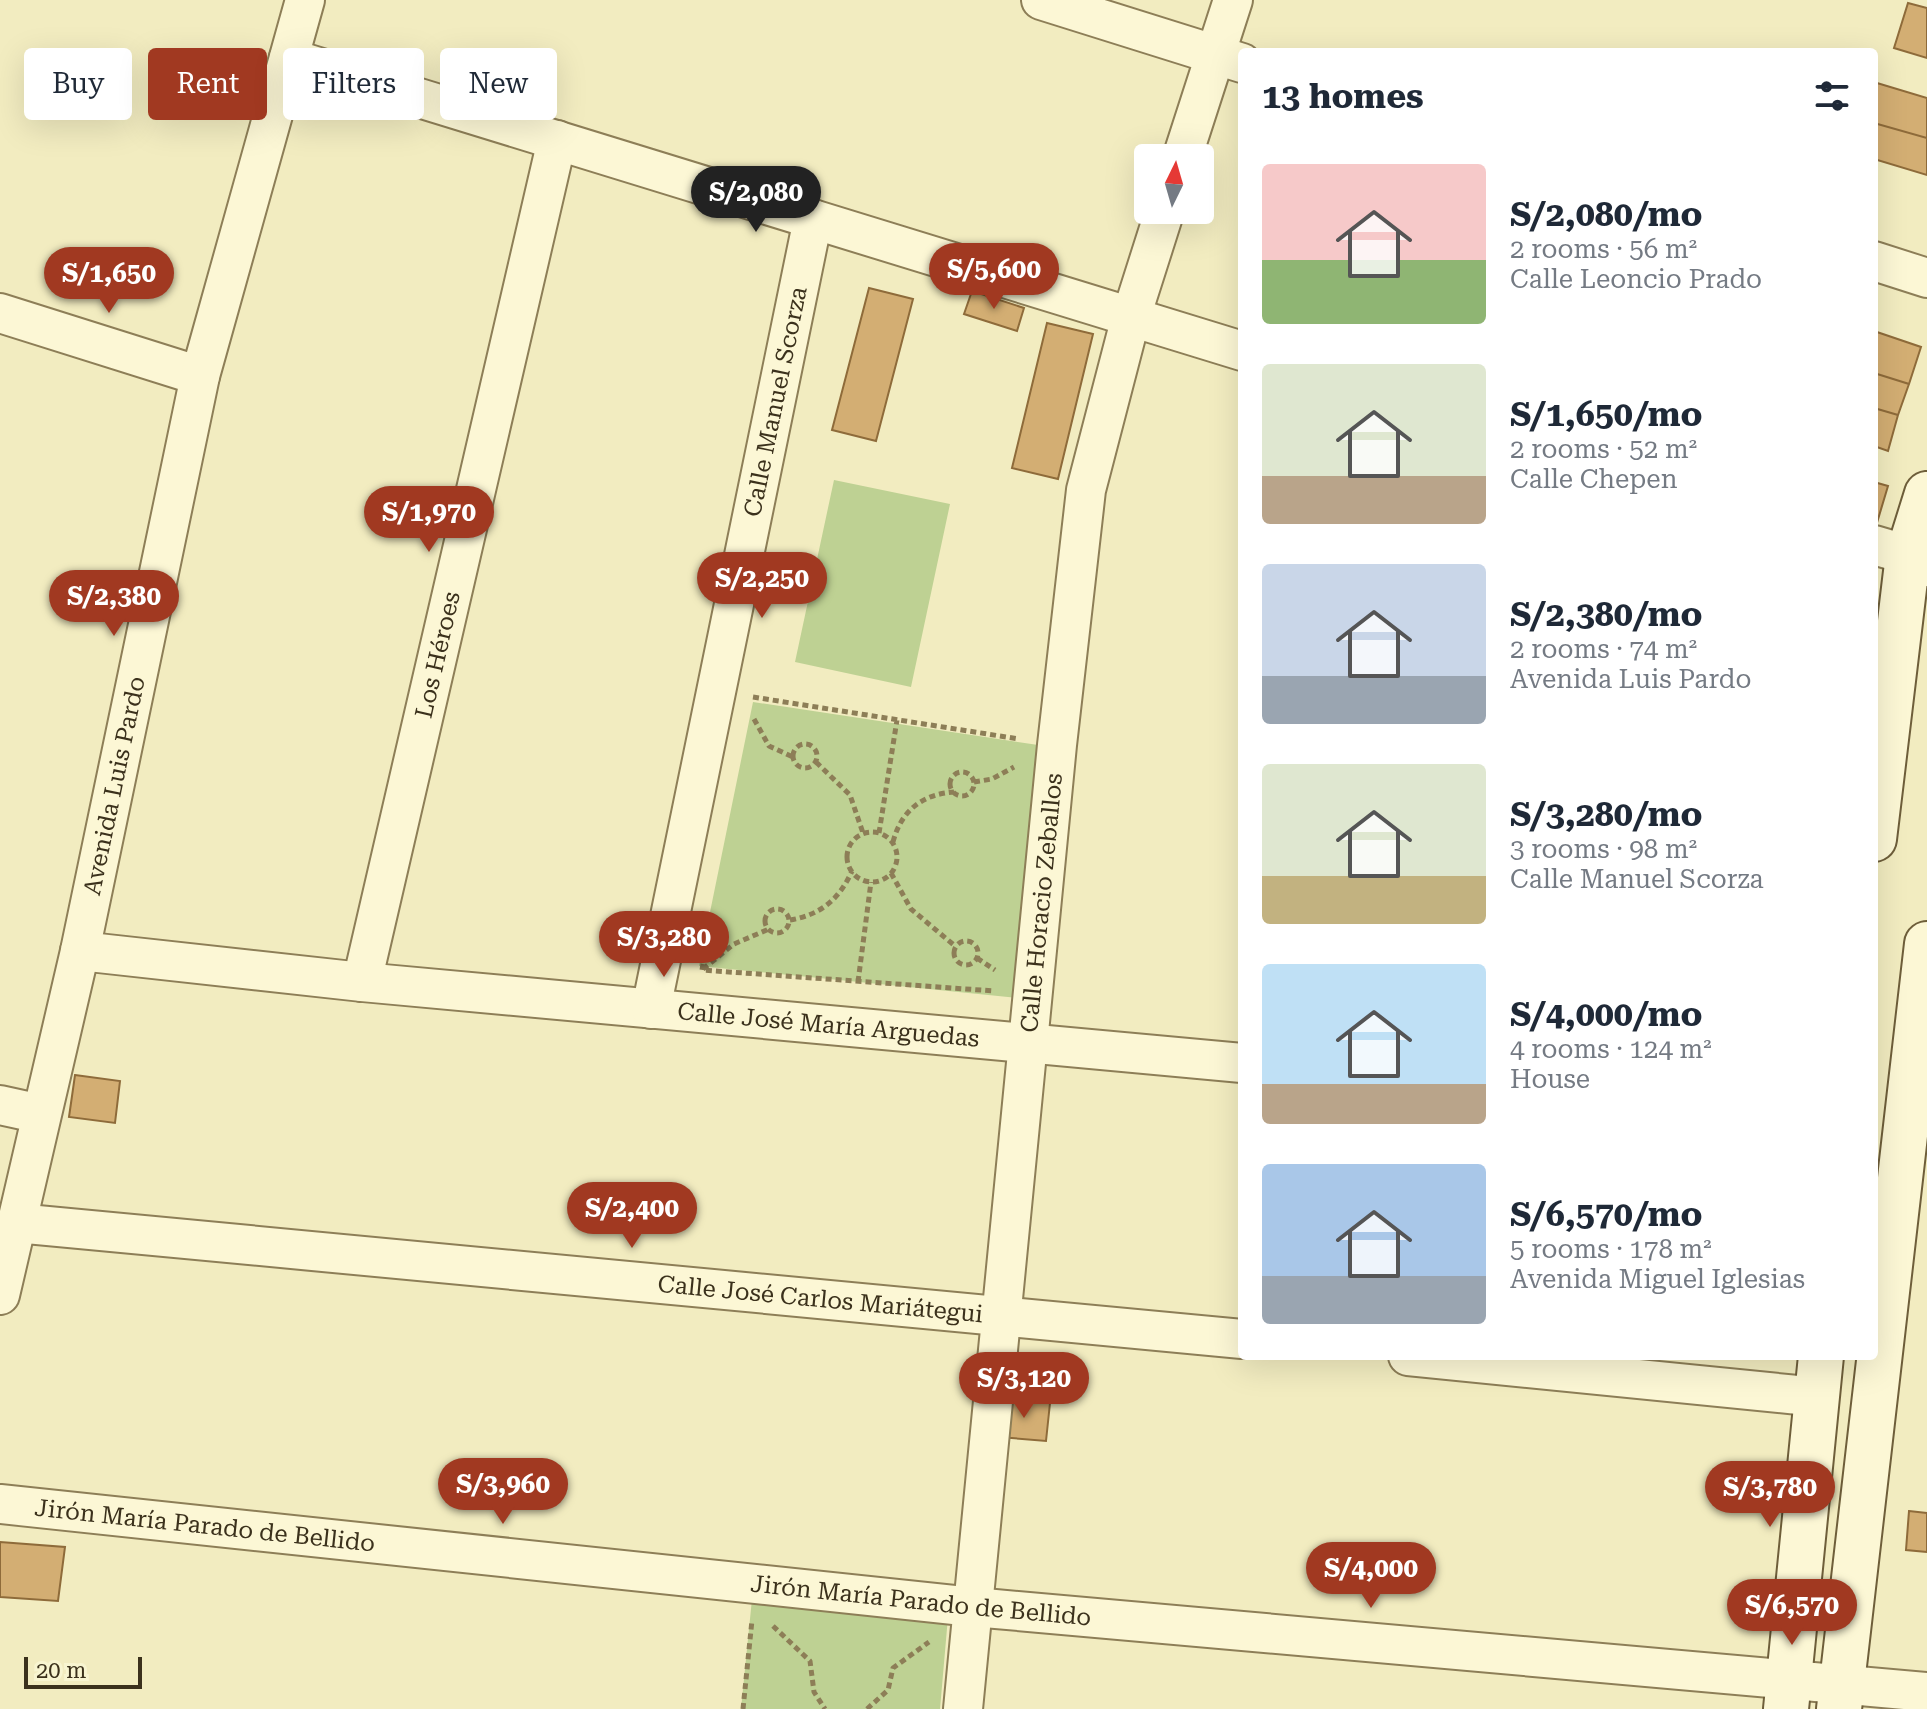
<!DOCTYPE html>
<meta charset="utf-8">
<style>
body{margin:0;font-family:"Roboto Serif",serif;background:#f2f2f3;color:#1f2937;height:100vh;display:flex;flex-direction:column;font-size:30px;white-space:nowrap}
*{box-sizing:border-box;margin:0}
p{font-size:26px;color:#747a83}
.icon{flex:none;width:44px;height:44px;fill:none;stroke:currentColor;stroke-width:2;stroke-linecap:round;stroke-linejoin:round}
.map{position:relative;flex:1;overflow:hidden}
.panel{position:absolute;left:1238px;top:48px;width:640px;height:1312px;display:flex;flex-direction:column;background:#fff;border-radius:8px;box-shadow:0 8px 32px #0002}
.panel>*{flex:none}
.hud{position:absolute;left:24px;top:48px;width:760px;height:72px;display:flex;gap:16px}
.needle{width:52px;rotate:5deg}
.tools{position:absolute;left:1134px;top:144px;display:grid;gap:16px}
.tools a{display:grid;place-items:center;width:80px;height:80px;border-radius:8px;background:#fff;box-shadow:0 8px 32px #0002;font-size:40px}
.scale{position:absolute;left:24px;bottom:20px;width:118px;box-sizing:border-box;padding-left:8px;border:4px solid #3b311c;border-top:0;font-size:22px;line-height:28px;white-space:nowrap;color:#3b311c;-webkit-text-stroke:6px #f8f5d1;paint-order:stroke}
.price{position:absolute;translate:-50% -68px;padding:0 18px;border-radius:28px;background:#a13921;color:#fff;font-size:26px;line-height:52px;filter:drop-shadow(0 2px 4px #0008)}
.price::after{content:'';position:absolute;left:50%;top:48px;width:24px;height:18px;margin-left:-12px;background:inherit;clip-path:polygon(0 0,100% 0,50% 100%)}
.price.on{background:#222;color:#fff}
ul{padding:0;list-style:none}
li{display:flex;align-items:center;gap:24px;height:200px;padding:0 24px}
li span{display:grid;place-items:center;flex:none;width:224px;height:160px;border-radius:8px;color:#555}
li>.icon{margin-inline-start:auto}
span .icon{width:96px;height:96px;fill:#fffc;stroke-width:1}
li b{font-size:34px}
h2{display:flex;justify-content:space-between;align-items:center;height:96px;padding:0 24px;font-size:34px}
.pill{padding:0 28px;border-radius:8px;background:#fff;box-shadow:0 8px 32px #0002;font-size:28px;line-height:72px}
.pill.on{background:#a13921;color:#fff}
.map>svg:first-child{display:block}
</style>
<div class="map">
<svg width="1927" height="1709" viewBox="0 0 1927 1709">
<rect width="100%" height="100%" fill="#f2ecc0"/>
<path fill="#bed193" d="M834,480L950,504L911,687L795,662Z
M753,702L1045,746L1018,998L699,966Z
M752,1599L948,1617L940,1709H741Z"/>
<path fill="#d3ae73" stroke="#8e6b3a" stroke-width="2" d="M1908,3L1927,8V58L1894,48Z
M1877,83L1927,98V138L1874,123Z
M1874,123L1927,138V175L1874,159Z
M869,288L913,299L876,441L832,430Z
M972,291L1024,308L1017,331L964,314Z
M1047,323L1093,334L1058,479L1012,468Z
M1874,331L1921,347L1909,384L1874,373Z
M1874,373L1909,384L1898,415L1874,408Z
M1874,408L1898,415L1888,451L1874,446Z
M1874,482L1888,486L1876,526L1874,525Z
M75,1075L120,1081L115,1123L69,1117Z
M1002,1399L1050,1403L1046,1441L999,1437Z
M1909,1511L1927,1513V1552L1906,1550Z
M0,1542L65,1547L58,1601L0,1597Z"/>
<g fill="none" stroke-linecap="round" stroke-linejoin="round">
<g stroke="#8d7e57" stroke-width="42">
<g id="minor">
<path d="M1041,0L1242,63"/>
<path d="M289,58L1242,351"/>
<path d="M1182,158L1233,0"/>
<path d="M1874,261L1927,278"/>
<path d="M0,313L200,376"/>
<path d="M1874,545L1908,555L1927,567"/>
<path id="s1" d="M80,951L362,982L1242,1063"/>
<path id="s2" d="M362,982L557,140"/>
<path id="s3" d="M651,1009L813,219"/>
<path d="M0,1105L41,1114"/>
<path id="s4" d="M16,1223L1242,1339"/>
<path id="s5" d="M0,1295L80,951L200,376L305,0"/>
<path d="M1408,1356L1818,1397"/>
<path id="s6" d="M0,1504L973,1607L1927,1692"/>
<path id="s7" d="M963,1709L1057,745L1086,490L1131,317L1165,210"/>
</g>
</g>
<g stroke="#6e5e3a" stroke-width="48">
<path id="secondary" d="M1874,839L1908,555L1927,494
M1786,1709L1821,1356
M1839,1709L1927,944"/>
</g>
<path stroke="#8d7e57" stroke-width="5" stroke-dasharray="6 4" stroke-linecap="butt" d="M753,697L1019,739
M754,719L769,746L793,757
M793 756a12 12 0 1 1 24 0a12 12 0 1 1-24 0Z
M816,762L850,795L863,833
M950 784a12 12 0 1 1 24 0a12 12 0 1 1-24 0Z
M974,782L992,779L1014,767
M847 857a25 25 0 1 1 50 0a25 25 0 1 1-50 0Z
M879,833L897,720
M893,842C901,811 922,794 954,792
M891,873L911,909L955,946
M765 921a12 12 0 1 1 24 0a12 12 0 1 1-24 0Z
M790,920C820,915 839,900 852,871
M954 953a12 12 0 1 1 24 0a12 12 0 1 1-24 0Z
M977,958L995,970
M703,964L702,970L994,991
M703,969L734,944L769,929
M858,982L871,882
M773,1626L810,1661L814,1692L825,1709
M743,1709L752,1620
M867,1709L888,1690L893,1668L929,1642"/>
<use href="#minor" stroke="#fcf7d5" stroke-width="38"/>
<use href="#secondary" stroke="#fcf7d5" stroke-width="44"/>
</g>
<g text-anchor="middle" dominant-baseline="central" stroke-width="6" stroke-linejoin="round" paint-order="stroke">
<g font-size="24" fill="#3b311c" stroke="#f8f5d1">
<text stroke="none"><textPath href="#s3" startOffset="620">Calle Manuel Scorza</textPath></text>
<text stroke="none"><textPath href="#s2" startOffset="336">Los Héroes</textPath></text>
<text stroke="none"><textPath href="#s5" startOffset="522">Avenida Luis Pardo</textPath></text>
<text stroke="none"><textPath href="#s7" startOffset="810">Calle Horacio Zeballos</textPath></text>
<text stroke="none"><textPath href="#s1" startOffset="752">Calle José María Arguedas</textPath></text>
<text stroke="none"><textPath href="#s4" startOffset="808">Calle José Carlos Mariátegui</textPath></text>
<text stroke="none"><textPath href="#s6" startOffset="206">Jirón María Parado de Bellido</textPath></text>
<text stroke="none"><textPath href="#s6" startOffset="926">Jirón María Parado de Bellido</textPath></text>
</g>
</g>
</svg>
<div class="tools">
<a><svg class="needle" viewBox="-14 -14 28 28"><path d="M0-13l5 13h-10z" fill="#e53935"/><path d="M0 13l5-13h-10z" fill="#747a83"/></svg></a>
</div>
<div class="scale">20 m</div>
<b class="price on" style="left:756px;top:234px">S/2,080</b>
<b class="price" style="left:994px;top:311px">S/5,600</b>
<b class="price" style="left:109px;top:315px">S/1,650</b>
<b class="price" style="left:429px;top:554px">S/1,970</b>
<b class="price" style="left:762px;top:620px">S/2,250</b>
<b class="price" style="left:114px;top:638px">S/2,380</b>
<b class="price" style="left:664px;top:979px">S/3,280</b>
<b class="price" style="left:632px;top:1250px">S/2,400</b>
<b class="price" style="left:1024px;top:1420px">S/3,120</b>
<b class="price" style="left:503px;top:1526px">S/3,960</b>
<b class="price" style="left:1770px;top:1529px">S/3,780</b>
<b class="price" style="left:1371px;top:1610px">S/4,000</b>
<b class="price" style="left:1792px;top:1647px">S/6,570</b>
<div class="hud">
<a class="pill">Buy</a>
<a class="pill on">Rent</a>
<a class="pill">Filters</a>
<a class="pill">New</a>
</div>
<section class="panel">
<h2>13 homes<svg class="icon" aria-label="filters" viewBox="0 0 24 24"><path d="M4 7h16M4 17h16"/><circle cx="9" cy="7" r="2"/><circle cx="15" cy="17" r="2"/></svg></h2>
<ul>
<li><span style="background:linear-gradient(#f6c9c9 60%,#8fb573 0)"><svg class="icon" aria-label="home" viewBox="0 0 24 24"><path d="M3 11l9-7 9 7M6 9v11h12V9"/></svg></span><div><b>S/2,080/mo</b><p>2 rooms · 56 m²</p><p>Calle Leoncio Prado</p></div></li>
<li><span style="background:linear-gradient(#dfe7d0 70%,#b9a48a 0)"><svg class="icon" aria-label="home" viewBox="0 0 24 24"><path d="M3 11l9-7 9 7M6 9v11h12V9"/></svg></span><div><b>S/1,650/mo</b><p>2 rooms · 52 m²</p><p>Calle Chepen</p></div></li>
<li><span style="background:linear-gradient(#c9d6e8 70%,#9aa5b1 0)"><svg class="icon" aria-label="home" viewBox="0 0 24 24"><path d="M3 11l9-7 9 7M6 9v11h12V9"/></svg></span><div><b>S/2,380/mo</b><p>2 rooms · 74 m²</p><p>Avenida Luis Pardo</p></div></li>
<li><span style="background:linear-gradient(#dfe7d0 70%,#c2b280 0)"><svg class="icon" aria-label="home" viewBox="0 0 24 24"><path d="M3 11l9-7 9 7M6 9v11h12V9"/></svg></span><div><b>S/3,280/mo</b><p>3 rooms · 98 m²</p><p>Calle Manuel Scorza</p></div></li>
<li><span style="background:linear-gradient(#bfe0f5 75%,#b9a48a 0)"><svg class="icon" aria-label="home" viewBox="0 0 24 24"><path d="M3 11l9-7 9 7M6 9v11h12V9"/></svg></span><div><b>S/4,000/mo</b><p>4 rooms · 124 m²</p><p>House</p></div></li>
<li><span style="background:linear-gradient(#a9c7e8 70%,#9aa5b1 0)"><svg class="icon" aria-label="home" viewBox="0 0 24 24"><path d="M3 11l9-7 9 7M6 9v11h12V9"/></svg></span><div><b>S/6,570/mo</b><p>5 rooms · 178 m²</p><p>Avenida Miguel Iglesias</p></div></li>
</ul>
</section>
</div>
